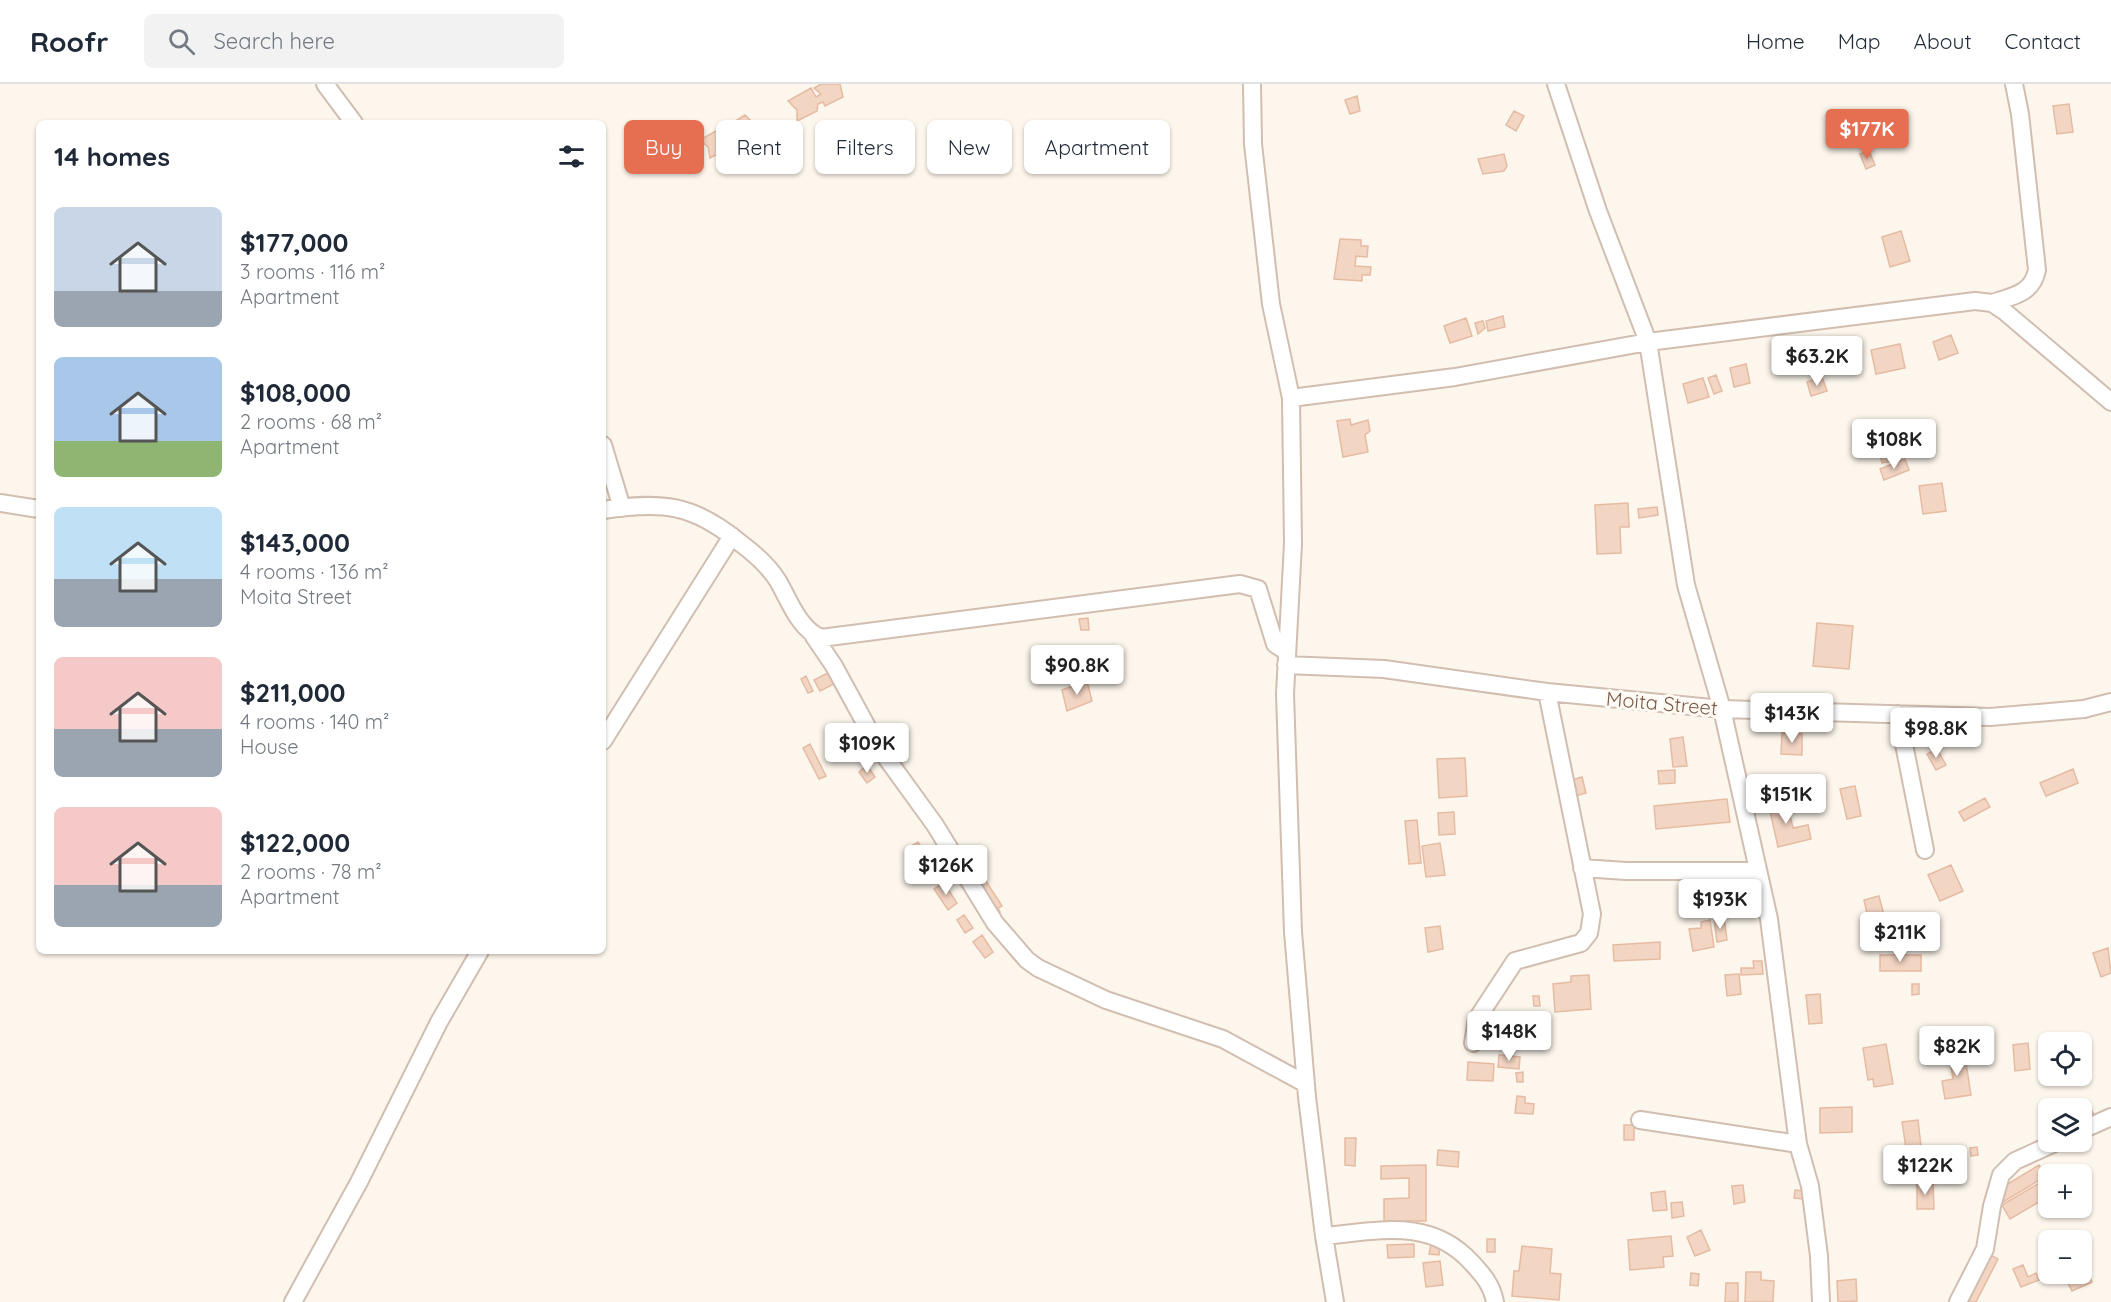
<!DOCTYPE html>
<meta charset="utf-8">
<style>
body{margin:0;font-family:Quicksand,sans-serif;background:#f2f2f3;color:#1f2937;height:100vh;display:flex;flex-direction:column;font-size:22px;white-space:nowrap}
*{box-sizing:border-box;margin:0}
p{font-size:20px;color:#747a83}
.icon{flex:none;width:33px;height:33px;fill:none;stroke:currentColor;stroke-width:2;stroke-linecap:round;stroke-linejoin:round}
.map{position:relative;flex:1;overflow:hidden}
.sheet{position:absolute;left:36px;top:36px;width:570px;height:834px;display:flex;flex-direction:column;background:#fff;border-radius:9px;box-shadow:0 2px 4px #0004}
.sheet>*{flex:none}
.banner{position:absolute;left:624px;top:36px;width:570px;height:54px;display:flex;gap:12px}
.controls{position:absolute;left:2038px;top:948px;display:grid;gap:12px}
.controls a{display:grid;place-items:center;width:54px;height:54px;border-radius:9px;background:#fff;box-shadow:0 2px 4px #0004;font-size:30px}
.price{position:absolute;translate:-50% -51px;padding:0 14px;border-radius:6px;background:#fff;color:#222;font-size:20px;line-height:39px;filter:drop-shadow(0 2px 3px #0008)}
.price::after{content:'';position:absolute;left:50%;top:36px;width:18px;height:14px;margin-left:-9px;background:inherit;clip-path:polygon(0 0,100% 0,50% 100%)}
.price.active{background:#e76f51;color:#fff}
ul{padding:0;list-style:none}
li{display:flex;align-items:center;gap:18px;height:150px;padding:0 18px}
li span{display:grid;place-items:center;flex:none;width:168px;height:120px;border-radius:9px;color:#555}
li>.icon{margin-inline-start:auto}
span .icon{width:72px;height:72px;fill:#fffc;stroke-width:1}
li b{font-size:26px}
h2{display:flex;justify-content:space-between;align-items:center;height:72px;padding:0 18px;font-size:26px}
.chip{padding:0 21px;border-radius:9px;background:#fff;box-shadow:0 2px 4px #0004;font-size:21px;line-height:54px}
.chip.active{background:#e76f51;color:#fff}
header{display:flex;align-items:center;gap:36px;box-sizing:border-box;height:84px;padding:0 30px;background:#fff;border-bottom:2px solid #e0e1e3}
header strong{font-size:28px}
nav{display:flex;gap:33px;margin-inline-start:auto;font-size:21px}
.search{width:420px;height:54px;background:#f2f2f3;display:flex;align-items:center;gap:15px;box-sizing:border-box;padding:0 21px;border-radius:9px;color:#747a83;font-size:22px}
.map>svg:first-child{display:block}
</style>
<header>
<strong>Roofr</strong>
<div class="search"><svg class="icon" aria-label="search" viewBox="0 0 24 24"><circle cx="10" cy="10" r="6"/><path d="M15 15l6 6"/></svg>Search here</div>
<nav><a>Home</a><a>Map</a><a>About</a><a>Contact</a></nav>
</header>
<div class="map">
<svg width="2111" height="1218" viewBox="0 0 2111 1218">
<rect width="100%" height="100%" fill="#fdf6ec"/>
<path fill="#f3d5c3" stroke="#e6bba3" stroke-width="1.5" d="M821,0H840L843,13L825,22L823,18L818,20L817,27L797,37V26L788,17L811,4L816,13L821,10L814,4Z
M1357,12L1360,27L1350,30L1345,16Z
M2069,20L2073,48L2057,50L2053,22Z
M1514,27L1524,32L1516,47L1506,41Z
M745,31L752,38L755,51L737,61L734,56L726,61L728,64L710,74L708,63L700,56L718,46L725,53L733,50L726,43Z
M1869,67L1875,81L1866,85L1860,70Z
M1504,70L1507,82L1504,87L1483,90L1478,75Z
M1901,147L1910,177L1890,183L1882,153Z
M1340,155L1361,156V162H1368L1367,173L1356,172L1355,182L1371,183L1370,191H1362V197L1334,195Z
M1503,232L1505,243L1488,247L1486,237Z
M1466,234L1472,252L1450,259L1444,242Z
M1483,237L1485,244L1478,250L1475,239Z
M1951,251L1958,269L1939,276L1933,258Z
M1900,260L1905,284L1876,290L1871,266Z
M1746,280L1750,299L1734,303L1730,284Z
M1716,291L1722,307L1714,310L1708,294Z
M1822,293L1827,307L1811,312L1807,298Z
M1703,294L1709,313L1688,319L1683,300Z
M1350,335L1351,341L1368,336L1370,347L1365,351L1368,368L1343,373L1337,337Z
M1888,346L1895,376L1882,379L1875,350Z
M1905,375L1909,386L1884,396L1880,385Z
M1942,399L1946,427L1923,430L1919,402Z
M1628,419L1629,443H1620L1621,469L1597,470L1595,421Z
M1657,423L1658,431L1639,434L1638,425Z
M1088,534L1089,546H1081L1079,535Z
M1817,539L1853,542L1849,585L1813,582Z
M828,589L834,600L820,607L814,596Z
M806,592L813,607L808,609L801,595Z
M1087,597L1092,617L1067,627L1062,606Z
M1782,649L1802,650V671L1781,670Z
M1683,653L1687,682L1673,683L1670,655Z
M810,660L826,692L819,695L803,664Z
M1937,665L1946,681L1936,686L1927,670Z
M1465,674L1467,712L1439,714L1437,675Z
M867,681L875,693L867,699L859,688Z
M2073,685L2078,699L2046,712L2040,699Z
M1675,686V699L1659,700L1658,687Z
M1582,693L1586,709L1575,712L1571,696Z
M1812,696L1815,707L1807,709L1805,697Z
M1855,702L1861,732L1847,735L1840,705Z
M1786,714L1793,744L1808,741L1811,755L1778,763L1768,718Z
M1985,714L1990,723L1964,737L1959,728Z
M1727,715L1730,738L1656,745L1654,722Z
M1454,728L1455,750L1439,751L1438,729Z
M1417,736L1421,779L1409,780L1405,737Z
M918,758L933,783L923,790L908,764Z
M1440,759L1445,791L1426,793L1422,762Z
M1951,781L1963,807L1940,817L1928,791Z
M980,788L1002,822L998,824L1000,828L993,832L970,794Z
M944,799L957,819L948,826L934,805Z
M1879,812L1886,839L1870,843L1864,816Z
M964,831L973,844L965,849L957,836Z
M1724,834L1727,856L1717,858L1714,835Z
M1710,836L1714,863L1693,867L1689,845L1701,844V838Z
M1440,842L1443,865L1428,868L1425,844Z
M982,851L993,868L985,874L973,858Z
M1660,858V875L1614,877L1613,861Z
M2108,864L2111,889L2101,893L2093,869Z
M1880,871H1921V887H1880Z
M1753,877H1762L1763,890L1741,891V884H1754Z
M1739,890L1741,910L1727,912L1725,891Z
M1589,891L1591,925L1555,928L1553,900L1571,898V892Z
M1912,900H1919V910L1912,911Z
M1820,910L1822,939L1809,940L1806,911Z
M1533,912H1539L1540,922H1534Z
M2028,959L2030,985L2015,987L2013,961Z
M1886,960L1893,1000L1874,1003L1873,995L1868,996L1863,964Z
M1964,966L1971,1011L1945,1015L1942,997L1953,995L1949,969Z
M1499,971L1520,973L1519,985L1498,983Z
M1468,978L1494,980L1493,997L1467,996Z
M1523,988V998H1517L1516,989Z
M1517,1012L1525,1013V1019L1534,1020L1533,1030L1515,1029Z
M2089,1021L2095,1033L2082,1039V1024Z
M1852,1023V1048L1820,1049V1024Z
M1918,1036L1921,1062L1906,1064L1902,1038Z
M1624,1041H1634V1056H1624Z
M1345,1054H1356L1355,1082L1345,1081Z
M1977,1063L1978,1071L1971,1072L1970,1064Z
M1930,1064V1074H1924L1923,1065Z
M1948,1064H1963L1962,1090H1947Z
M1438,1066L1459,1068L1458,1083L1437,1081Z
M1426,1081V1137H1384V1115L1409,1114V1094L1381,1095V1082Z
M2039,1081L2046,1092L2003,1118L1996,1107Z
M2046,1095L2049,1112L2010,1135L2002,1121Z
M1917,1098H1933L1934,1125H1917Z
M1743,1101L1745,1118L1734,1120L1732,1102Z
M1795,1106L1804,1107L1803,1115L1794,1114Z
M1665,1107L1667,1126L1653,1127L1651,1109Z
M1682,1118L1684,1132L1672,1134L1671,1119Z
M1701,1146L1710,1166L1695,1172L1687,1153Z
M1671,1152L1673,1172L1663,1173L1664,1183L1630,1186L1628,1156Z
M1487,1155H1495V1168H1487Z
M1414,1160V1173L1388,1174L1387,1161Z
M1431,1160L1440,1161L1439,1171L1429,1170Z
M1522,1162L1552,1165L1550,1189L1561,1190L1559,1216L1512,1212L1514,1187H1519Z
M1987,1169L1998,1175L1976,1218H1962Z
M1440,1177L1443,1201L1426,1203L1423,1179Z
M2023,1181L2028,1193L2036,1189L2039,1196L2021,1203L2013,1185Z
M2086,1184L2092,1198L2072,1207L2065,1193L2082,1190V1186Z
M1746,1188H1761V1196L1774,1197L1773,1218H1745Z
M1691,1189L1699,1190L1698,1202L1690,1201Z
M1856,1195L1857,1217L1838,1218L1837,1197Z
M1726,1199H1738V1218H1725Z"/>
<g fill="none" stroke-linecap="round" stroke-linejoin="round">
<g stroke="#d1beb0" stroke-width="20">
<path id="street" d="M325,0L354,39
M1252,0L1253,60L1271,220L1291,314L1293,460L1285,610L1293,848L1307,1013L1324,1152L1335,1218
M1556,0L1598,127L1648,258L1686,501L1722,625L1769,835L1798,1060L1810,1102L1819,1172L1821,1218
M1992,219C2013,212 2032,210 2037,186L2020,30L2014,0
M1291,314L1455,293L1648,258L1975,217L1992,219L2004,227L2111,318
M603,361L622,424
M0,419L39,425
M603,426C662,417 693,420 739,458C754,469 768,481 778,497C789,516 799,545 821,554L1240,500L1258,505L1275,560L1287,568
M813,551L834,582L877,661L935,741L995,839L1027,876L1038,884L1106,916L1223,955L1306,1000
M1286,581L1384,585L1547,608L1722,625L1990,633L2084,625L2111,618
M1898,630L1925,766
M603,657L732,452
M1582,784L1626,787H1757
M1473,959L1477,935L1515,877L1581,859L1589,849L1592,830L1547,608
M1640,1036L1798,1060
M2082,1046L2111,1033
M1324,1152C1379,1147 1430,1133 1472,1179C1483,1191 1492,1201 1495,1218
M293,1218L359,1098L439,938L480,867
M1958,1218L1985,1165L1992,1122L2001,1091L2015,1077L2057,1058"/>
</g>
<use href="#street" stroke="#fff" stroke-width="16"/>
</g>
<g text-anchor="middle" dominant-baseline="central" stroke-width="6" stroke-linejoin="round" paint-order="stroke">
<g font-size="20" fill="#7a5c4d" stroke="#fffaf3">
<text transform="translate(1662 619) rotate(5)">Moita Street</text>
</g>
</g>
</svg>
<div class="controls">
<a><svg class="icon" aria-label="locate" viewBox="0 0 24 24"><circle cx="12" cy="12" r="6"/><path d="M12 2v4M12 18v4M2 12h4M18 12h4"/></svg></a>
<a><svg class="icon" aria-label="layers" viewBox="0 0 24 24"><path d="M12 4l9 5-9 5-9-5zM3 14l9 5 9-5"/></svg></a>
<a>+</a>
<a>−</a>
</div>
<b class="price active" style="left:1867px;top:76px">$177K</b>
<b class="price" style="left:1817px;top:303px">$63.2K</b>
<b class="price" style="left:1894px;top:386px">$108K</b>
<b class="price" style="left:1077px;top:612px">$90.8K</b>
<b class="price" style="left:1792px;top:660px">$143K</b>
<b class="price" style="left:1936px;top:675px">$98.8K</b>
<b class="price" style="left:867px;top:690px">$109K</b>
<b class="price" style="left:1786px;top:741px">$151K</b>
<b class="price" style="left:946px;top:812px">$126K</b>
<b class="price" style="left:1720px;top:846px">$193K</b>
<b class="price" style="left:1900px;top:879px">$211K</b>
<b class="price" style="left:1509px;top:978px">$148K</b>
<b class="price" style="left:1957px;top:993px">$82K</b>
<b class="price" style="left:1925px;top:1112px">$122K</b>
<div class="banner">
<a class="chip active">Buy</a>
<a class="chip">Rent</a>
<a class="chip">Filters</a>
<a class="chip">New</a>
<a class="chip">Apartment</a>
</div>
<section class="sheet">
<h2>14 homes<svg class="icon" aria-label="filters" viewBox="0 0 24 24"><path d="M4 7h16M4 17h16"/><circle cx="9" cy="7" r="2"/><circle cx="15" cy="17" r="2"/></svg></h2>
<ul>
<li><span style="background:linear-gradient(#c9d6e8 70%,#9aa5b1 0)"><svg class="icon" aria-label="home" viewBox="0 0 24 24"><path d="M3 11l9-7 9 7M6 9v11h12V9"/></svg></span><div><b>$177,000</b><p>3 rooms · 116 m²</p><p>Apartment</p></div></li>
<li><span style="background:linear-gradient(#a9c7e8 70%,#8fb573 0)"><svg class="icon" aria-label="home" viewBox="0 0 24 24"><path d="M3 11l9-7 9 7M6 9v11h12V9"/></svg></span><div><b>$108,000</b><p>2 rooms · 68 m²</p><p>Apartment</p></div></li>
<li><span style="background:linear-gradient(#bfe0f5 60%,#9aa5b1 0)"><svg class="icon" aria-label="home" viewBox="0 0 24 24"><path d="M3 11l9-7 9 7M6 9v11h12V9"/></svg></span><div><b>$143,000</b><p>4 rooms · 136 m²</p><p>Moita Street</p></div></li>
<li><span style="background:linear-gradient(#f6c9c9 60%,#9aa5b1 0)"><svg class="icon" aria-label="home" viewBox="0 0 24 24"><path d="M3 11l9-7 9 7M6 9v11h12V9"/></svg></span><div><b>$211,000</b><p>4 rooms · 140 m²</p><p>House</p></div></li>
<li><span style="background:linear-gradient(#f6c9c9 65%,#9aa5b1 0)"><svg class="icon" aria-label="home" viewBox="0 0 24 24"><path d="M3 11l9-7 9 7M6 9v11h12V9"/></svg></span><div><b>$122,000</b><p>2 rooms · 78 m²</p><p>Apartment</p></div></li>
</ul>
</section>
</div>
